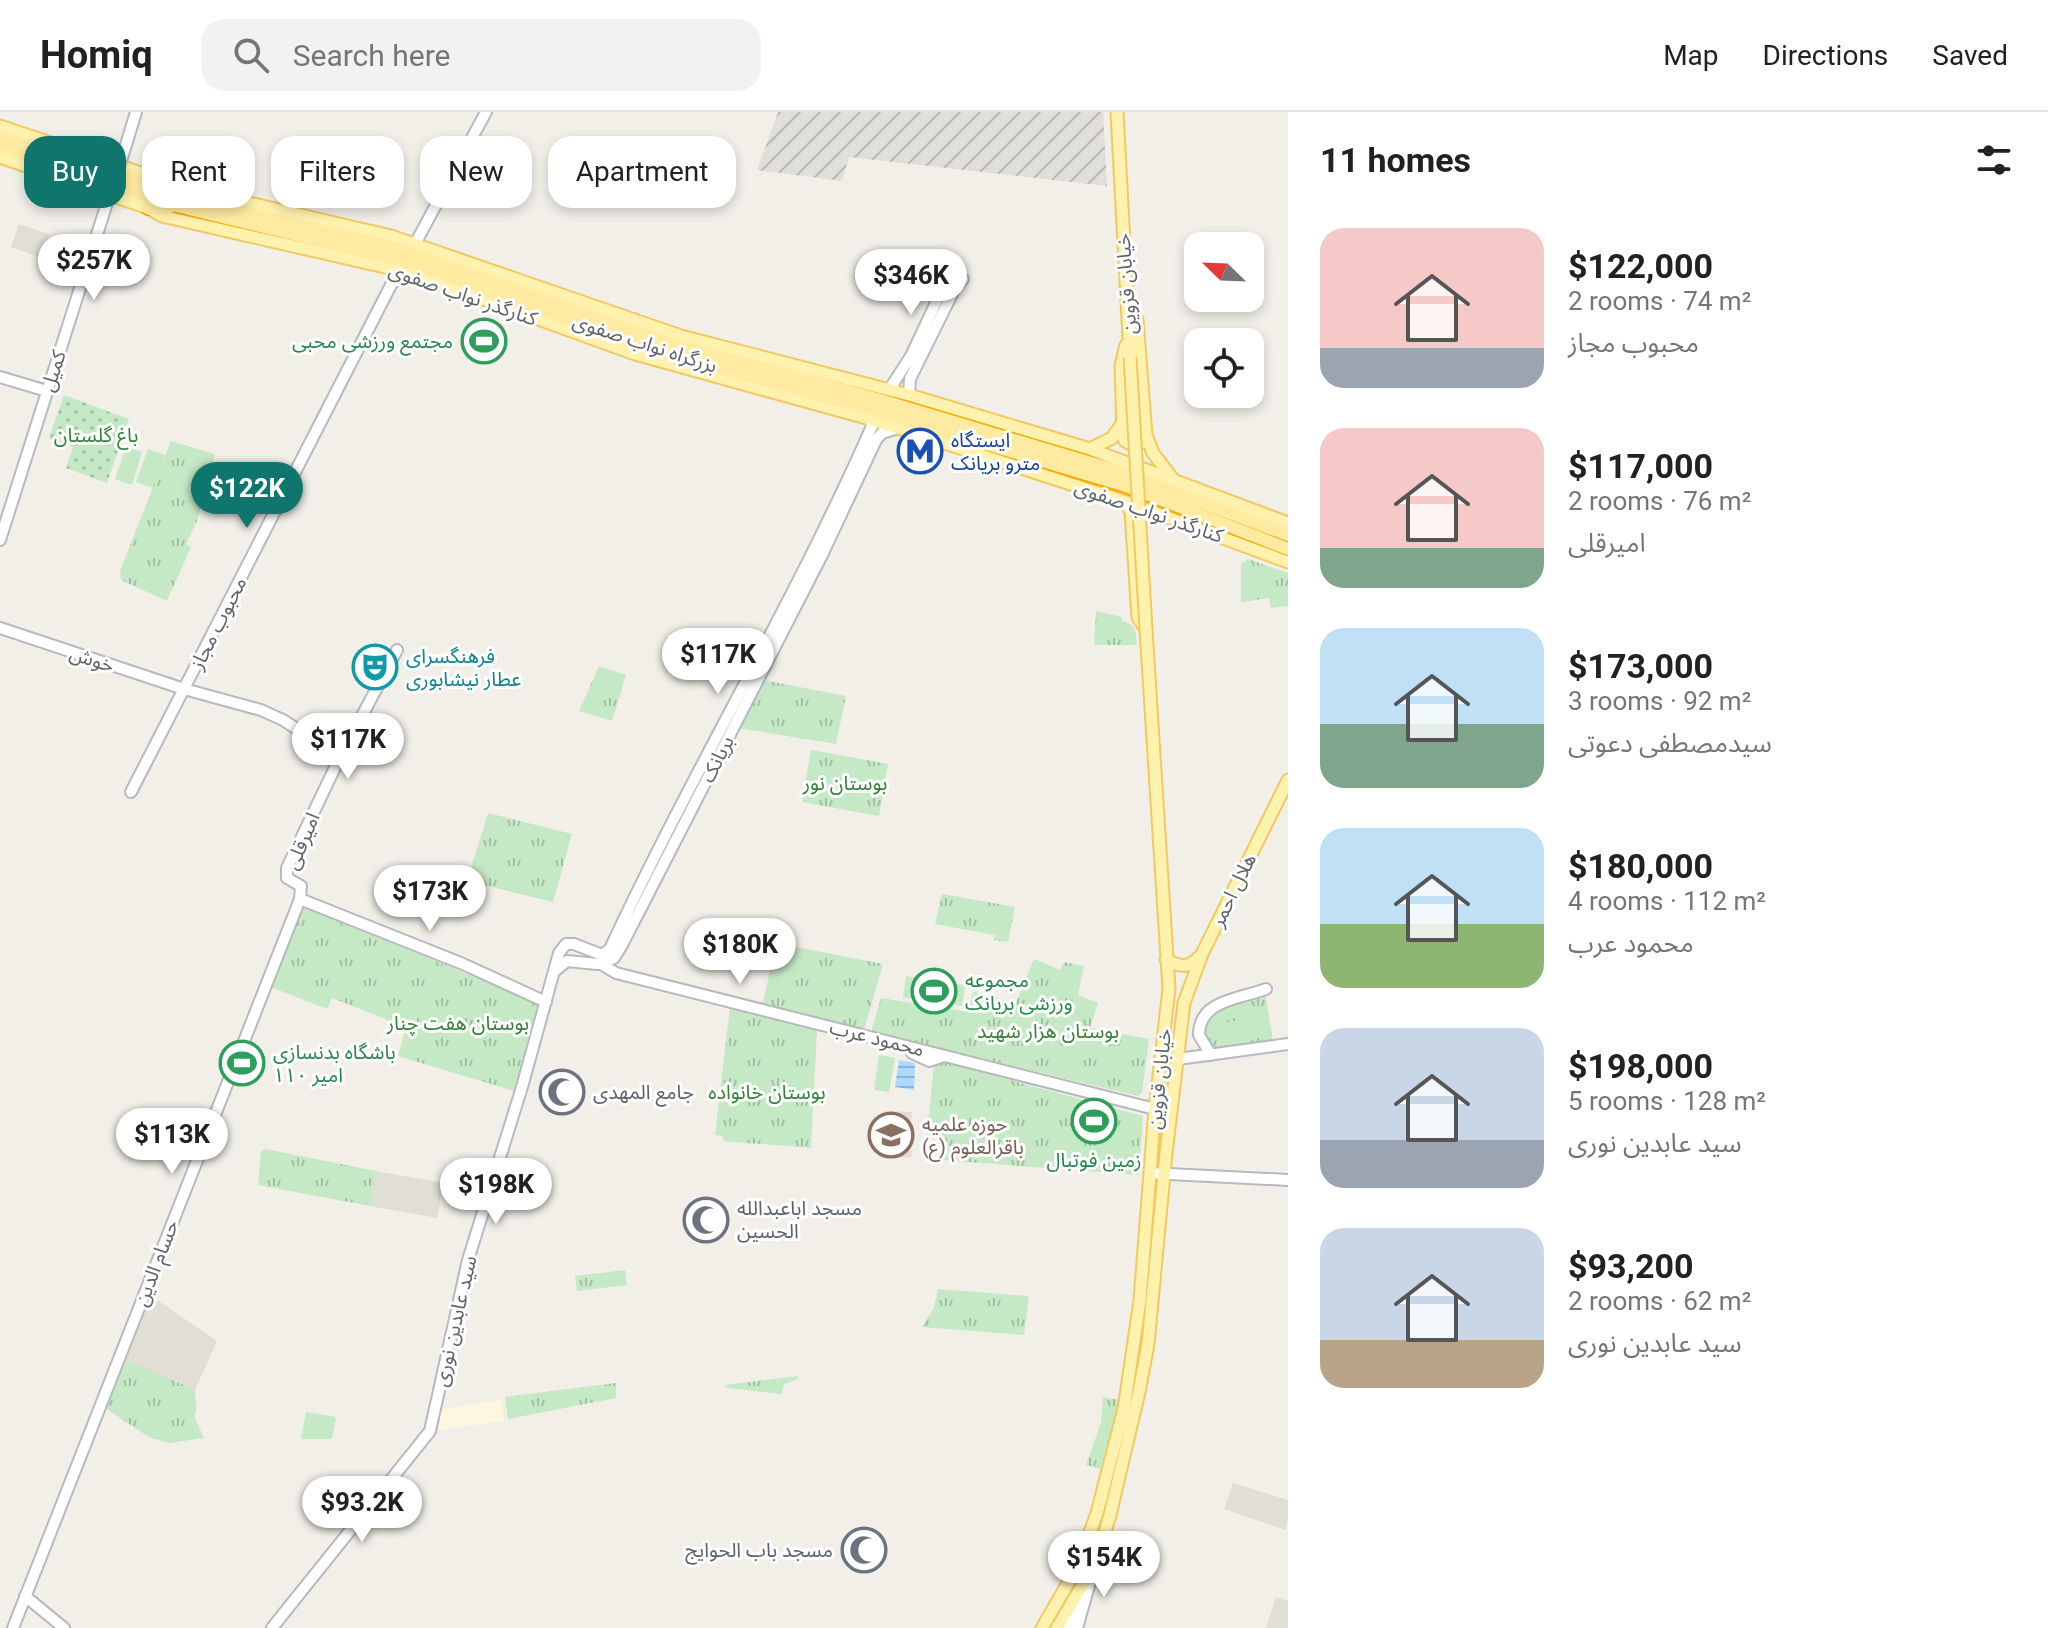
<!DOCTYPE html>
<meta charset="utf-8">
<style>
body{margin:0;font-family:Roboto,"Noto Sans Arabic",sans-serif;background:#f2f2f2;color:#202124;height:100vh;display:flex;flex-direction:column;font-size:30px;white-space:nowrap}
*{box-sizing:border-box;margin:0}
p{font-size:26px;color:#757577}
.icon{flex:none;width:44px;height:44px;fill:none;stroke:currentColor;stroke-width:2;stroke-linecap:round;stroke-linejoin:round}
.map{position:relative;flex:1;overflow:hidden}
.side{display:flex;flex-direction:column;background:#fff;width:760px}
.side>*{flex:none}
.banner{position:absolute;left:24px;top:24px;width:760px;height:72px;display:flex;gap:16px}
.needle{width:52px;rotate:293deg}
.tools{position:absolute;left:1184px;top:120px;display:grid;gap:16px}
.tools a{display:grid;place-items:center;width:80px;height:80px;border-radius:16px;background:#fff;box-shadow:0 4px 12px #0003;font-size:40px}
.price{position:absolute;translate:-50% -68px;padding:0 18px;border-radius:28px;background:#fff;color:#222;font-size:26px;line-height:52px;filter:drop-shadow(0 2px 4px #0008)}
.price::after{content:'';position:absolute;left:50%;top:48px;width:24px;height:18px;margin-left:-12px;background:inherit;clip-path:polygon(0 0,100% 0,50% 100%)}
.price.current{background:#0f766e;color:#fff}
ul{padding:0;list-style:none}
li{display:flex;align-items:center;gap:24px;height:200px;padding:0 32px}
li span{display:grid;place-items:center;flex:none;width:224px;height:160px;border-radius:24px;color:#555}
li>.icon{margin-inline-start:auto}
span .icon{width:96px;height:96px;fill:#fffc;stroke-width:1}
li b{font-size:34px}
h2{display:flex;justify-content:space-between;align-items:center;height:96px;padding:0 32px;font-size:34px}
.pill{padding:0 28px;border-radius:24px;background:#fff;box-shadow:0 4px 12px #0003;font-size:28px;line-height:72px}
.pill.current{background:#0f766e;color:#fff}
header{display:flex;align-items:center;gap:48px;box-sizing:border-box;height:112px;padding:0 40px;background:#fff;border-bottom:2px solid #e0e0e0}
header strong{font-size:38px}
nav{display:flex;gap:44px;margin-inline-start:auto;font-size:28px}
.search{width:560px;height:72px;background:#f2f2f2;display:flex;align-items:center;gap:20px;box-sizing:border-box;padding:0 28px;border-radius:24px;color:#757577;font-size:30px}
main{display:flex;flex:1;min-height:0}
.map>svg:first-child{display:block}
</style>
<header>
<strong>Homiq</strong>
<div class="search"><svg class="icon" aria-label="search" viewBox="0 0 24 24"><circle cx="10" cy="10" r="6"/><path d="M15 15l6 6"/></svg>Search here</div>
<nav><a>Map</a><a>Directions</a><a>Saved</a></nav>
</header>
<main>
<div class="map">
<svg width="1288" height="1516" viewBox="0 0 1288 1516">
<defs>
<pattern id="industrial-furrows" width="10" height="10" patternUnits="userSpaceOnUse" patternTransform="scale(2)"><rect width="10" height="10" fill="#e0deda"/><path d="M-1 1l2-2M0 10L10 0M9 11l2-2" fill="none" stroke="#b9b8b5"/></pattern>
<pattern id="grass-dots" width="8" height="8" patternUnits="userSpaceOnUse" patternTransform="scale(2)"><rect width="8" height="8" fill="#c5e8c5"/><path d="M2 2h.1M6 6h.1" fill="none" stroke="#a3c0a4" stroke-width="1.8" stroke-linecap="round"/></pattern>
<pattern id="park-tufts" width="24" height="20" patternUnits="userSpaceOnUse" patternTransform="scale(2)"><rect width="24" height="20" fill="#c5e8c5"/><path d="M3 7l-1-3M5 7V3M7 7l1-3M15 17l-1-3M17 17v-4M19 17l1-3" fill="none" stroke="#a3c0a4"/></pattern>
<pattern id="water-rules" width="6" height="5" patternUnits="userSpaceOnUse" patternTransform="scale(2)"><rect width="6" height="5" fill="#aadaff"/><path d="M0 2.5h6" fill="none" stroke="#8eb4d2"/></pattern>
</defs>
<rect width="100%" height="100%" fill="#f1efe8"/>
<path fill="#fef7e0" d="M501,1288L504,1309L438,1318L441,1297Z"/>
<path fill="url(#industrial-furrows)" d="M778,0H1103L1107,74L849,45L842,69L757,58Z"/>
<path fill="#e1ded6" d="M19,112L49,122L41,146L11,135Z
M885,999L912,1000L911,1008H899L897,1038L912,1039L911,1046L882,1045Z
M376,1059L443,1071L437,1106L370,1094Z
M150,1183L217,1229L195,1278L124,1247Z
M1233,1371L1288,1388V1408L1285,1418L1224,1397Z
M1276,1485L1288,1489V1516H1266Z"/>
<path fill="url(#grass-dots)" d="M64,283L129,307L107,371L66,356L73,335L49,326Z"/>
<path fill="url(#park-tufts)" d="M171,329L215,342L197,409L186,432L191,435L167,489L121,468L120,459Z
M1248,447L1288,461V494L1271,496L1269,486L1241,490V452Z
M1096,499L1122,505V509C1136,512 1136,520 1137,533H1094Z
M599,554L626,563L612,609L579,599Z
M763,568L846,584L836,632L738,616Z
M811,638L888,652L879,704L802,690Z
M488,701L572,722L553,790L467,769Z
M942,782L1015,795L1008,830L994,828L995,823L935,812Z
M303,795L538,891L514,979L398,944L406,915L332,886L327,897L271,875Z
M776,831L883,852L864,918L763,891Z
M1034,847L1060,858L1064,850L1084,854L1078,883L1098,891L1090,916L1149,927L1142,980L1138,984L871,920L881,886L968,900L973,880L1016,891Z
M1265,880L1273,929L1218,937L1212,936L1203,928L1205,903L1211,898L1256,888Z
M730,895L817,918L811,1036L723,1029V1024L715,1023Z
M939,949L1143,1004L1139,1063L942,1048L944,1025L927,1023L934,952Z
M265,1037L376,1059L370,1094L258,1073L261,1039Z
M625,1158L627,1173L577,1179L575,1164Z
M938,1177L1029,1184L1024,1223L922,1215L934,1196Z
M125,1247L195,1278L196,1298L194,1304L204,1326L169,1331L149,1325L105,1296Z
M798,1264V1267L784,1272L782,1282L727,1276L724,1273Z
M616,1271V1286L508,1307L505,1285Z
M1103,1285L1119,1288L1115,1314L1103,1358L1086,1353L1101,1311Z"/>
<path fill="#c5e8c5" d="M126,335L142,340L132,373L115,367Z
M148,337L165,343L153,376L136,370Z
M282,851L298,857L289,881L273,874Z
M906,864L965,873L962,894L903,885Z
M1262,905L1265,925L1224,931L1221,911Z
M879,943L895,946L889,980L874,978Z
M1078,994L1115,1005L1109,1023L1072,1013Z
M306,1300L336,1305L332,1327H301Z"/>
<path fill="url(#water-rules)" d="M899,948L915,951L914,978L895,975Z"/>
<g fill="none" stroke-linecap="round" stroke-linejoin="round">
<g stroke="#b6babf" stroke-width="14">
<path id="secondary" d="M126,33L136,0
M415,132L486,0
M0,265L47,279
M889,278L911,244L948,165
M909,283L910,267L956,174L963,167
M0,428L107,91
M0,516L184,577L261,598L283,608L340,645
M131,680L392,171L411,161
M300,787L463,852L546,890
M602,843L610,837C692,660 794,492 872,314L870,307
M601,852L614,846L622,833L822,443L876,328L882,321L898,316
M601,852L616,861L1155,997
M912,941L929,949L944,944
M1211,943L1199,923C1199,888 1239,887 1266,877
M1178,947L1288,932
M1150,1061L1288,1068
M25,1484L64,1516
M13,1516L300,787L301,774L287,766V756L340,645L397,538
M272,1516L430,1319L468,1148L522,975L559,841L566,832H574L602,843L604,847L601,852H597L567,849L556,858
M1069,1516L1079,1483
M1077,1516L1094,1456"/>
</g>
<g stroke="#f2c960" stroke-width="15">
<path id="primary" d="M1117,0L1130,245
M0,14L189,77L391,124L681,224L909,283L1090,337L1288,411
M0,45L148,96L162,104L411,161L635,242L870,307L1123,389L1288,450
M1137,208L1146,323L1153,341L1173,367
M1126,233L1121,253L1123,323L1125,329L1133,333L1141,331L1146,323
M1090,337L1112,326L1121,313
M1166,848C1181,855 1188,857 1200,844
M1042,1516L1078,1454L1097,1401L1124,1297L1140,1188L1155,997L1169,877L1146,518L1138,505L1131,400L1124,390
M1057,1516L1096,1450L1110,1403L1139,1280L1148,1232L1166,1041L1184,891L1202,842L1288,668"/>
</g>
<g stroke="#f9ab00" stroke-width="16">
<path id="trunk" d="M0,25L204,90L402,138L665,230L877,287L1121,360L1288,423
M0,34L173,93L412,151L651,237L887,302L1126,374L1288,437
M148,96L164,97L172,94"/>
</g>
<use href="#secondary" stroke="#fff" stroke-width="10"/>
<use href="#primary" stroke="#fff2af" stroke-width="11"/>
<use href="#trunk" stroke="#feeaa1" stroke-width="12"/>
<g stroke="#b6babf" stroke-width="14" stroke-linecap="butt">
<path id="secondary-bridge" d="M107,91L126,33"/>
</g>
<g stroke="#f2c960" stroke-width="15" stroke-linecap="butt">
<path id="primary-bridge" d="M1130,245L1146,518"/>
</g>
<use href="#secondary-bridge" stroke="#fff" stroke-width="10"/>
<use href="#primary-bridge" stroke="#fff2af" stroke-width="11"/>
</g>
<defs>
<g id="stadium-ring" transform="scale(2.3)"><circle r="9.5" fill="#fff" stroke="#2e9e5b" stroke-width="1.5"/><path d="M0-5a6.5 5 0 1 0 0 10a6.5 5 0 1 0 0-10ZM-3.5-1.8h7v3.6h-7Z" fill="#2e9e5b"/></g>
<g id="metro-ring" transform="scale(2.3)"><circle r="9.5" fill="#fff" stroke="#1a4fb4" stroke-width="1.5"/><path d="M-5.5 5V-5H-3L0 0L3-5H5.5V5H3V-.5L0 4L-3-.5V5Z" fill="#1a4fb4"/></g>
<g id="theatre-ring" transform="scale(2.3)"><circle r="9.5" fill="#fff" stroke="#0f9aa8" stroke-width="1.5"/><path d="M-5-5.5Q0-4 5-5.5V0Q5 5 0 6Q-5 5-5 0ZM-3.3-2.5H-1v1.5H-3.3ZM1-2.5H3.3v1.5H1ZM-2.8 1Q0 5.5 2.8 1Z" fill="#0f9aa8"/></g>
<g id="mosque-ring" transform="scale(2.3)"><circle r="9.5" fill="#fff" stroke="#6b7280" stroke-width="1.5"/><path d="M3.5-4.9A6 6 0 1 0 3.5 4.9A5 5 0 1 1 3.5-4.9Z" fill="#6b7280"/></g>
<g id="university-ring" transform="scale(2.3)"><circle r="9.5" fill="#fff" stroke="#8d6e63" stroke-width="1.5"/><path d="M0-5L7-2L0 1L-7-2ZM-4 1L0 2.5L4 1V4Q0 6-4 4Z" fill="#8d6e63"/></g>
</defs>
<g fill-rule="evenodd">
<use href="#stadium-ring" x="484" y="229"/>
<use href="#metro-ring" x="920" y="339"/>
<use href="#theatre-ring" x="375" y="555"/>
<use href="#stadium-ring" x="934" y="879"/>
<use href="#stadium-ring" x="242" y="951"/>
<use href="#mosque-ring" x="562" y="980"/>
<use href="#stadium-ring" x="1094" y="1009"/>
<use href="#university-ring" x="891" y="1023"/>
<use href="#mosque-ring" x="706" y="1108"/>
<use href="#mosque-ring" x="864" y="1438"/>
</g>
<g text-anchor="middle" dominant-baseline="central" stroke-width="6" stroke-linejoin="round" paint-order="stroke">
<g font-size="20" fill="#5f6368" stroke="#fff">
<text transform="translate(1126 172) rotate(-94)">خیابان قزوین</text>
<text transform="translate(463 182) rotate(19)">کنارگذر نواب صفوی</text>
<text transform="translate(645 231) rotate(18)">بزرگراه نواب صفوی</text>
<text transform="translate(53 259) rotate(-72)">کمیل</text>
<text transform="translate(1149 399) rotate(19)">کنارگذر نواب صفوی</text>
<text transform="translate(218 511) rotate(-63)">محبوب مجاز</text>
<text transform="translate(92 547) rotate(18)">خوش</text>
<text transform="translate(717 647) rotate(-63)">بریانک</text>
<text transform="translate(302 729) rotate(-67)">امیرقلی</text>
<text transform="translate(1233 778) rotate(-64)">هلال احمر</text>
<text transform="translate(877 926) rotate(14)">محمود عرب</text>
<text transform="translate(1159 967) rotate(-84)">خیابان قزوین</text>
<text transform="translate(156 1151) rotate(-69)">حسام الدین</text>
<text transform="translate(455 1209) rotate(-77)">سید عابدین نوری</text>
</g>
<g font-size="20" fill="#27864d" stroke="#fff" text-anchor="start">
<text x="453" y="229" text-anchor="end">مجتمع ورزشی محبی</text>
<text x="965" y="868">مجموعه<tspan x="965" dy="23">ورزشی بریانک</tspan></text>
<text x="273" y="940">باشگاه بدنسازی<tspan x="273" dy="23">امیر ۱۱۰</tspan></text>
<text x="1094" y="1048" text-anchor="middle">زمین فوتبال</text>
</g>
<g font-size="20" fill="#348238" stroke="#fff">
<text x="96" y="323">باغ گلستان</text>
<text x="845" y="671">بوستان نور</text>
<text x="458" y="911">بوستان هفت چنار</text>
<text x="1048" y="919">بوستان هزار شهید</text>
<text x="767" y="980">بوستان خانواده</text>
</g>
<g font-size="20" fill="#164399" stroke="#fff" text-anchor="start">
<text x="951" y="328">ایستگاه<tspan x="951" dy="23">مترو بریانک</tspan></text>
</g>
<g font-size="20" fill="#0d838f" stroke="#fff" text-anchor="start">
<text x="406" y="544">فرهنگسرای<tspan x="406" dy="23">عطار نیشابوری</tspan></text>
</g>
<g font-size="20" fill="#5b616d" stroke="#fff" text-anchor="start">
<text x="593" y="980">جامع المهدی</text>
<text x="737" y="1096">مسجد اباعبدالله<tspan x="737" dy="23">الحسین</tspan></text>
<text x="833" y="1438" text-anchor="end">مسجد باب الحوایج</text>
</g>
<g font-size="20" fill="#785e54" stroke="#fff" text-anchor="start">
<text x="922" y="1012">حوزه علمیه<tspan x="922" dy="23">باقرالعلوم (ع)</tspan></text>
</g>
</g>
</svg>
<div class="tools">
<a><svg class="needle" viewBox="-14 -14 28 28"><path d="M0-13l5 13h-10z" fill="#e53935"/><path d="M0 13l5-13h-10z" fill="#757577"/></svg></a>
<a><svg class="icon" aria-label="locate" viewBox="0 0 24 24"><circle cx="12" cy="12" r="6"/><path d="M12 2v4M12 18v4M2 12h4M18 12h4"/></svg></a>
</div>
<b class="price" style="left:94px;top:190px">$257K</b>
<b class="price" style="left:911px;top:205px">$346K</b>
<b class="price current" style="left:247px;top:418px">$122K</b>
<b class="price" style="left:718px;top:584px">$117K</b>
<b class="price" style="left:348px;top:669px">$117K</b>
<b class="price" style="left:430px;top:821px">$173K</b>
<b class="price" style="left:740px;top:874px">$180K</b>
<b class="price" style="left:172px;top:1064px">$113K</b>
<b class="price" style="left:496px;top:1114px">$198K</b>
<b class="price" style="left:362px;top:1432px">$93.2K</b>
<b class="price" style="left:1104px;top:1487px">$154K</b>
<div class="banner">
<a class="pill current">Buy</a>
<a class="pill">Rent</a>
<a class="pill">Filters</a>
<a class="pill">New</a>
<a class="pill">Apartment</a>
</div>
</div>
<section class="side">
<h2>11 homes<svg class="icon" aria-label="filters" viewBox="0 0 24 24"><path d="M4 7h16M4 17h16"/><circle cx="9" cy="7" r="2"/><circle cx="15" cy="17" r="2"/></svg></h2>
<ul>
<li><span style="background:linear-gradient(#f6c9c9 75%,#9aa5b1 0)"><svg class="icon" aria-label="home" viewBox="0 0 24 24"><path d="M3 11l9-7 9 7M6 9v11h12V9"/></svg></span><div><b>$122,000</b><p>2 rooms · 74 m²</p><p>محبوب مجاز</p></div></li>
<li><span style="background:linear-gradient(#f6c9c9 75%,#7fa58c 0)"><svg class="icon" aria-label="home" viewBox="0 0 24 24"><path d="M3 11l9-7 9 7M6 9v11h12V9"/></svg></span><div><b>$117,000</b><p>2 rooms · 76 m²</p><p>امیرقلی</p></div></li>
<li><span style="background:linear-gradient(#bfe0f5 60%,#7fa58c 0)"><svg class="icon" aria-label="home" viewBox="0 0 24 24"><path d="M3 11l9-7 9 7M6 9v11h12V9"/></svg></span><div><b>$173,000</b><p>3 rooms · 92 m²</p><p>سیدمصطفی دعوتی</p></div></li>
<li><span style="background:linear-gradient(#bfe0f5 60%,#8fb573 0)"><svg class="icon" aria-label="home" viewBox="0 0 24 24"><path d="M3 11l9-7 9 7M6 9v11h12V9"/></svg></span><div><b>$180,000</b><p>4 rooms · 112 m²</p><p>محمود عرب</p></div></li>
<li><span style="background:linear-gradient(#c9d6e8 70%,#9aa5b1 0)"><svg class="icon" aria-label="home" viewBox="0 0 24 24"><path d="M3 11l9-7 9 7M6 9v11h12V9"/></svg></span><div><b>$198,000</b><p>5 rooms · 128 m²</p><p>سید عابدین نوری</p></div></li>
<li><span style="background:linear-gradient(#c9d6e8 70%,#b9a48a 0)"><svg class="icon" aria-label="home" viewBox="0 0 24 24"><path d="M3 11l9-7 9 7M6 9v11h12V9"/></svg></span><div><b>$93,200</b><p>2 rooms · 62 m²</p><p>سید عابدین نوری</p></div></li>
</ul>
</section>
</main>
